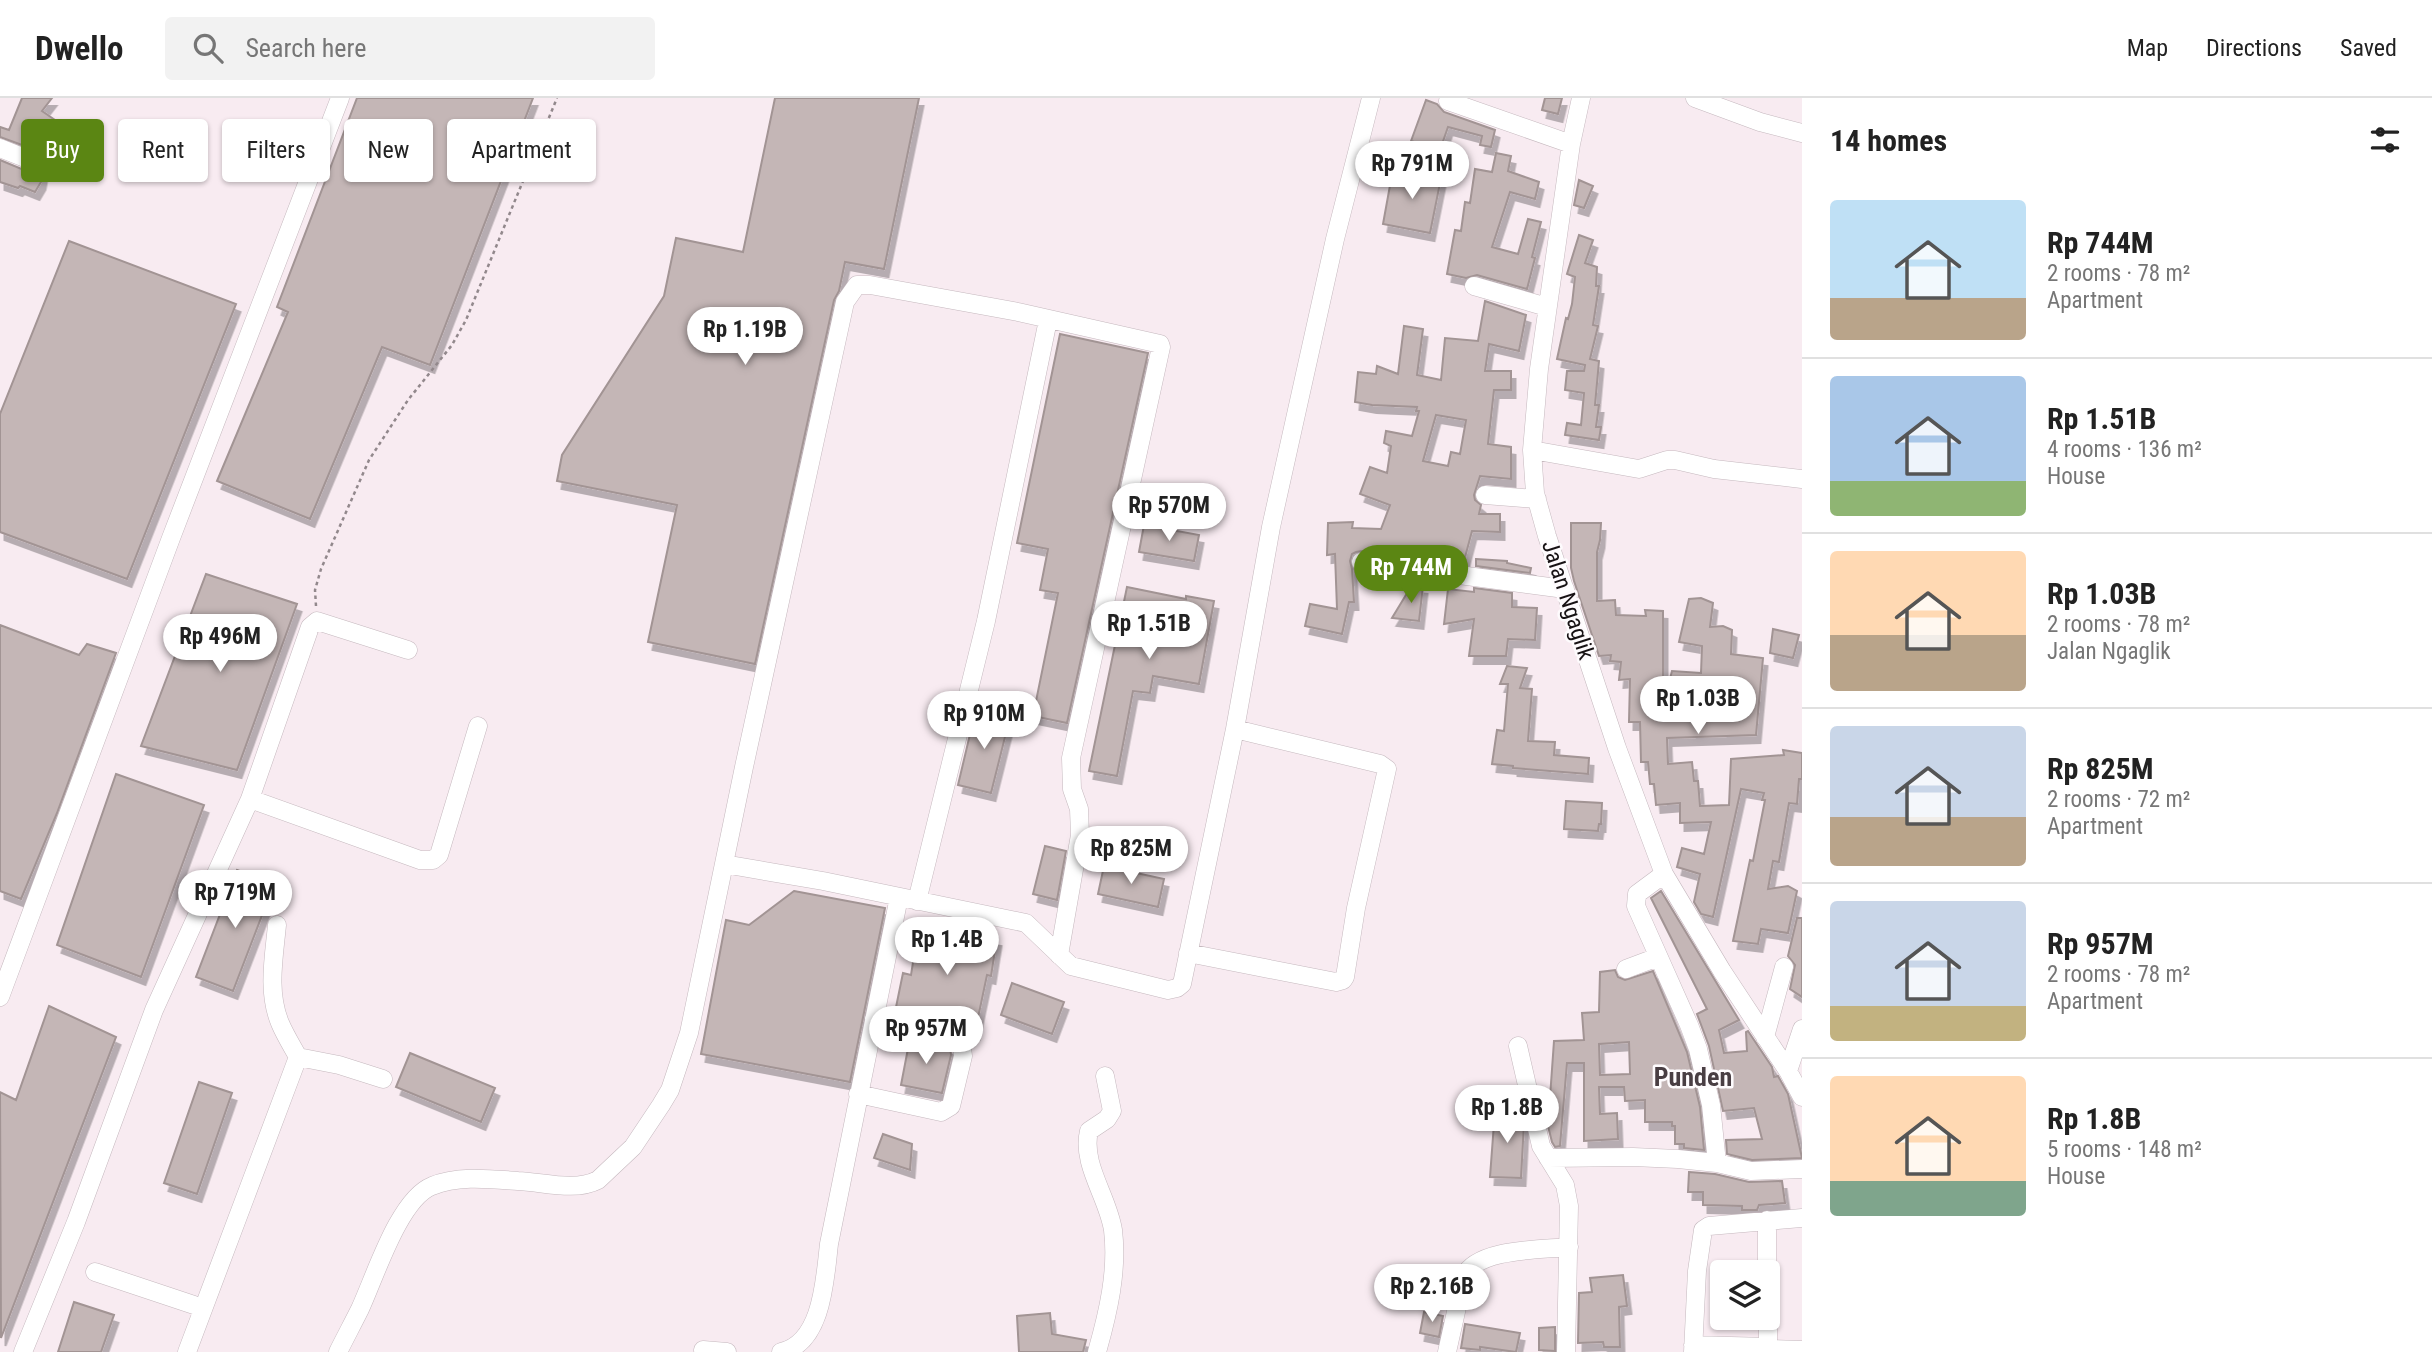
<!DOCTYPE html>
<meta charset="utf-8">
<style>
body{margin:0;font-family:"Roboto Condensed",sans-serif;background:#f2f2f2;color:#222;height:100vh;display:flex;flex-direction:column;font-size:26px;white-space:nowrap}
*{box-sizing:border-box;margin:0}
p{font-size:23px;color:#767676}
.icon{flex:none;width:38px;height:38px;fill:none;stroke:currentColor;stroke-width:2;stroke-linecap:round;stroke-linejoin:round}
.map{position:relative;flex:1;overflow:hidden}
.side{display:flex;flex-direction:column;background:#fff;width:630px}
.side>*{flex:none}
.banner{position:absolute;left:21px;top:21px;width:665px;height:63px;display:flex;gap:14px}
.fabs{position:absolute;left:1710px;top:1162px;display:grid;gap:14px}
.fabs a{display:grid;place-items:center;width:70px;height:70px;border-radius:7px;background:#fff;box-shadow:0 2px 5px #0004;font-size:35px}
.price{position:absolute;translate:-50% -60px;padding:0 16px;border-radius:24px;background:#fff;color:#222;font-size:23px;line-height:46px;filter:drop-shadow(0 2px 4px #0008)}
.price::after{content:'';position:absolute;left:50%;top:42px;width:21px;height:16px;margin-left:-10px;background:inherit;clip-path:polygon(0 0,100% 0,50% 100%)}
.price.selected{background:#5b8613;color:#fff}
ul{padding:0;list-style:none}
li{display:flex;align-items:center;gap:21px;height:175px;padding:0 28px}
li+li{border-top:2px solid #e0e0e0}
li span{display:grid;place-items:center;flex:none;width:196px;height:140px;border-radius:7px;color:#555}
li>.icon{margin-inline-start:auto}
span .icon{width:84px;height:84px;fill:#fffc;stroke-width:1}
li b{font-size:30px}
h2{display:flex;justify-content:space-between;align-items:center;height:84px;padding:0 28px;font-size:30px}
.chip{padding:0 24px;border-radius:7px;background:#fff;box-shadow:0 2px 5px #0004;font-size:24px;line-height:63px}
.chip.selected{background:#5b8613;color:#fff}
header{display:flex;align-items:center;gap:42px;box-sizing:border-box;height:98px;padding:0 35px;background:#fff;border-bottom:2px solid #e0e0e0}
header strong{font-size:33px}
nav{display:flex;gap:38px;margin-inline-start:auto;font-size:24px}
.search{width:490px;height:63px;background:#f2f2f2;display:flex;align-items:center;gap:18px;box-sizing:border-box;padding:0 24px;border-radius:7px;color:#767676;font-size:26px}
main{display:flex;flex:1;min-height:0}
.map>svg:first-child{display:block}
</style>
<header>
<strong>Dwello</strong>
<div class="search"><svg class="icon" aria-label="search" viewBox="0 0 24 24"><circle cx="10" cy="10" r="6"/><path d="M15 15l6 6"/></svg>Search here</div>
<nav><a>Map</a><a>Directions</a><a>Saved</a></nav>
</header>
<main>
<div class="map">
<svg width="1802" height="1254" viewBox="0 0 1802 1254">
<defs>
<filter id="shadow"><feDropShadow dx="4.5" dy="8" stdDeviation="0" flood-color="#0004"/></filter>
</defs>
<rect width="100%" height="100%" fill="#f8ebf1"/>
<path fill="#c4b6b6" stroke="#a29494" stroke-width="2" fill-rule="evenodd" filter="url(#shadow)" d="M22,0H52L42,13L58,24L52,38L56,43L52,54L46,62L39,53L0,39V29L9,32Z
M357,0H533L430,267L382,249L310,421L217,383L288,214L277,209Z
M775,0H919L884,171L845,164L839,193L834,202L755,566L648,544L677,407L557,383L562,357L664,198L676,140L743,154Z
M1545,0H1562L1558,16L1542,12Z
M1426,2L1437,6L1444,14L1495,32L1491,49L1480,47L1482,38L1448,29L1440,52L1411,43Z
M1496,55L1511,58L1508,73L1539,84L1535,101L1510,94L1492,149L1518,156L1528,121L1541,124L1532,159L1535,160L1527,191L1477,177L1466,180L1447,176L1455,132L1461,133L1465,104L1470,105L1475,71L1492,74Z
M0,62L31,75L43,72L41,84L35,94L20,88L18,90L0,84Z
M1393,71L1441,80L1430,135L1383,126Z
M1579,82L1593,88L1584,110L1574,107Z
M1579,137L1593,142L1585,165L1597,169L1596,188H1599L1593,227L1598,228L1590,261L1599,263L1595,307H1599L1596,329H1601L1599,342L1565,337L1567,325L1581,327L1584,295L1565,292L1567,273H1584L1585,267L1557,261L1566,220L1568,221L1572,206L1575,179L1567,176Z
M69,143L236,206L127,481L0,434V316Z
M1485,203L1526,217L1519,253L1489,246L1485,273H1511V292H1494L1488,346L1511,349V381L1480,378L1474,397L1475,402L1481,407L1479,416H1500V434L1472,433L1464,463L1436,456L1435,462L1362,453L1356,454L1352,456L1350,463L1352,471L1354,504H1349L1342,536L1305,528L1310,506L1337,511L1335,456L1327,457L1328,425L1353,424L1352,430L1381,431L1390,407L1360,396L1370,369L1387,375L1391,348L1384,345L1386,333L1412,338L1419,313H1416L1417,309L1372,307L1355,304L1358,274L1376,276L1377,268L1398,276L1404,228L1423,231L1417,277L1441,282L1445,240L1478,243ZM1436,317L1466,322L1460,356L1451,354L1448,368L1423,363Z
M1060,236L1148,255L1067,625L1033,618L1058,495L1040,492L1048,451L1017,445Z
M1571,425H1601L1600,442L1597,454V503L1615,502L1616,517L1646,518L1645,512L1663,513V591L1667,592L1672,573L1701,575L1702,548L1679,544L1689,501L1701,500L1713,505L1710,529L1723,528L1732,532L1731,556L1763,560L1756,637L1667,640L1668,666L1692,664L1694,683H1698L1700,708L1729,707L1731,661L1784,657L1783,652L1802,655V681H1799L1797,706L1789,705L1779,764L1773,763L1768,791L1788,788L1797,793L1788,835L1761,831L1758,846L1733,843L1750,762L1753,763L1765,702H1762L1764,695L1741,691L1713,819L1701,816L1694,804L1700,776L1677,769L1682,750L1704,756L1711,724L1680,725V705L1656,707L1654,686H1650L1648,664H1641L1640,624H1629L1630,581L1619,582L1621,564L1610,563L1611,557L1599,558L1574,483L1571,470Z
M1144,427L1199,437L1194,463L1139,454Z
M1476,461L1507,463V465L1531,470L1530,475L1476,468Z
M206,476L297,506L237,672L141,648Z
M1412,487L1423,488L1419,523L1392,520Z
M1127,489L1186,501V498L1214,503L1199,586L1153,578L1150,595L1133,593L1117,678L1089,673Z
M1474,490L1512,495V509L1537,510L1535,542L1508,541L1506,558H1469L1474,521L1444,526L1448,491L1474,494Z
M0,527L79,557L87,546L116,555L57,715L21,801L0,793Z
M1773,531L1799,537L1793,560L1770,555Z
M1507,568L1527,570L1520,590L1532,591L1528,643L1555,644L1554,657L1589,660L1588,676L1513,670V668L1492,666L1497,632L1504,633L1508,586H1500Z
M976,611L1010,619L991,695L958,687Z
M116,676L204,707L141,879L57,847Z
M1566,703L1602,705L1601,726H1599L1598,733L1564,731Z
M1045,748L1066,753L1057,802L1033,796Z
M1104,768L1164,781L1158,809L1098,796Z
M237,772L274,786L233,893L196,879Z
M794,793L885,810L850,984L701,956L726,822L749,827Z
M1661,793L1739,922L1719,932L1724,955L1747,953L1746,934L1748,933L1772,969L1774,979L1778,978L1788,996L1802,1060L1752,1062L1727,1056L1726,1042L1762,1041L1754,1010L1723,1013L1709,948L1697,916L1707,911L1651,800Z
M1797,820H1802V899L1790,891L1795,867L1788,858Z
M919,827L997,840L991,878L987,877L975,934L957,927L895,914L903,875L911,877Z
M1615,872L1618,879L1625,882L1653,873L1687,954L1700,1009L1704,1052L1684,1050V1046H1675V1028H1672V1024H1645V1002L1625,1003L1624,989H1599L1600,1016L1617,1015L1618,1041L1584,1043V965H1567L1560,1048L1555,1049L1552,1044L1548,1028L1554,943L1584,942L1582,915L1599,914L1600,874ZM1629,944L1630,976L1600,977L1599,946Z
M1012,885L1064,904L1052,936L1001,917Z
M49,908L116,939L1,1240L0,994L16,1002Z
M910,940L950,949L951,957L942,995L901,987Z
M410,955L495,990L481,1024L396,989Z
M199,984L232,995L197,1096L164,1085Z
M1495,1012L1522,1017L1524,1025L1521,1080L1490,1079Z
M883,1036L912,1046L910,1072L874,1060Z
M1689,1074L1715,1076L1749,1084L1782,1083L1785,1105L1759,1107L1757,1112H1742V1108L1703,1107V1094H1688Z
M1623,1177L1627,1208L1619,1209L1620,1249H1604L1603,1244L1578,1245L1579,1195L1592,1194L1590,1180Z
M74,1204L114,1217L101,1254H58Z
M1424,1214L1443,1218L1439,1239L1420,1235Z
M1050,1215L1052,1236L1086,1242L1083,1254H1019L1017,1218Z
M1465,1226L1520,1235L1516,1254L1480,1249V1252L1461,1250Z
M1555,1229V1253L1539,1252V1230Z"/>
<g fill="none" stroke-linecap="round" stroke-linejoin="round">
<g stroke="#c5b8be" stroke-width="19">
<path id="minor" d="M1581,0L1571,46L1539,271L1532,352L1535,395L1547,438L1617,650L1664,776L1722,873L1788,973L1802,999
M1695,0L1760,24L1802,35
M1448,3L1571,46
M0,50L35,64
M1474,188L1547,209
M1532,352L1639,371L1667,362H1675L1714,371L1802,381
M1485,397L1537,401
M1361,464L1565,491
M250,701L420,762H433L439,757L478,628
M724,766L823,783L1026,825L1071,868L1168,892L1177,890L1182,886L1235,631L1271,429L1335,141L1371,0
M1664,776L1637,796L1636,808L1689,927L1698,951L1711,1007L1717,1065
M917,803L986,523L1048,222
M277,827C274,859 267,894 280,925C285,937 292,948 298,959
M1188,855L1336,884L1343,882L1345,879L1356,810L1387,671L1380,666L1235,631
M1626,871L1658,859
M0,899L171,440L340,0
M1765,939L1784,869
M1518,948L1541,1048L1565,1087L1569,1108L1566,1254
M1788,973L1802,931
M858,996L941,1014L951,1008L963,958L961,942L955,938L874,921
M1548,1060L1633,1059L1678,1061L1717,1065L1751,1073L1802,1071
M1767,1122V1174
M95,1174L203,1210
M1768,1200V1254
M1693,1247L1768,1249
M1768,1251L1802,1252
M703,1252L727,1254
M23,1254L76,1124L154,912L250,701L310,529L317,523L408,552
M187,1254L298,959L339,967L383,981
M338,1254C345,1240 353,1225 360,1211C375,1179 399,1101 432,1088C457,1077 491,1081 518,1083C543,1084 575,1094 598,1082L633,1049L661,1007L670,992L689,935L744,669L845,204L857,187H870L1018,214L1160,246L1161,249L1071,660L1072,691L1079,711L1080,737L1059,857
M781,1254C823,1245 825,1179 829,1146L899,799
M1097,1254C1108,1215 1118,1173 1113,1132C1108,1099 1081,1066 1089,1033L1107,1021L1112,1013L1105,978
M1447,1254L1464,1178C1478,1150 1541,1152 1569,1149
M1693,1254L1697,1173L1703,1132L1709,1128L1802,1120"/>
</g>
<path stroke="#92888c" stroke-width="2.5" stroke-dasharray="3.5 3.5" stroke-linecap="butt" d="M316,508L315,492L321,471L369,362L408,302L452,247L466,222L557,0"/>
<use href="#minor" stroke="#fff" stroke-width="18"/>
</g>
<g text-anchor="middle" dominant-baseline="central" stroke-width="5" stroke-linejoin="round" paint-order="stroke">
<g font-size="23" fill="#171214" stroke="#fefbfd">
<text transform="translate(1568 502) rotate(72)">Jalan Ngaglik</text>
</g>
<g font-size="26" font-weight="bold" fill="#493e43" stroke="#fefbfd">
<text x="1693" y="979">Punden</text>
</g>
</g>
</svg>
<div class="fabs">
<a><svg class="icon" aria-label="layers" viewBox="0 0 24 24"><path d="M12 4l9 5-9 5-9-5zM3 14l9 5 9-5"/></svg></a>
</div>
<b class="price" style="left:1412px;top:103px">Rp 791M</b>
<b class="price" style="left:745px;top:269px">Rp 1.19B</b>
<b class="price" style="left:1169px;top:445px">Rp 570M</b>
<b class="price selected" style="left:1411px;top:507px">Rp 744M</b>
<b class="price" style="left:1149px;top:563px">Rp 1.51B</b>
<b class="price" style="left:220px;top:576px">Rp 496M</b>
<b class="price" style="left:1698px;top:638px">Rp 1.03B</b>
<b class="price" style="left:984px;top:653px">Rp 910M</b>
<b class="price" style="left:1131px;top:788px">Rp 825M</b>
<b class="price" style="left:235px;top:832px">Rp 719M</b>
<b class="price" style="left:947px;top:879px">Rp 1.4B</b>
<b class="price" style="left:926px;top:968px">Rp 957M</b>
<b class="price" style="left:1507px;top:1047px">Rp 1.8B</b>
<b class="price" style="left:1432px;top:1226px">Rp 2.16B</b>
<div class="banner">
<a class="chip selected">Buy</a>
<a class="chip">Rent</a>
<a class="chip">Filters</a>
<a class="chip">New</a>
<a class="chip">Apartment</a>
</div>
</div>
<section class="side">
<h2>14 homes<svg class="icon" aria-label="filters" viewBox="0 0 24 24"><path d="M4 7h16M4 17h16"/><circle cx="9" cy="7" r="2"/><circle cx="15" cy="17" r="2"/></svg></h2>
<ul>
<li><span style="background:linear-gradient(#bfe0f5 70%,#b9a48a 0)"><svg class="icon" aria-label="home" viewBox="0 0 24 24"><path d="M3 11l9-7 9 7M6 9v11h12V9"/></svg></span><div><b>Rp 744M</b><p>2 rooms · 78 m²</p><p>Apartment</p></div></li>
<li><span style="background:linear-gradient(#a9c7e8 75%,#8fb573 0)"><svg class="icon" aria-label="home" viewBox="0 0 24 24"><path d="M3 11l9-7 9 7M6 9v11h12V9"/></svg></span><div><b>Rp 1.51B</b><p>4 rooms · 136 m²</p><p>House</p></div></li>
<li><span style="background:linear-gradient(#ffd9b3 60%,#b9a48a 0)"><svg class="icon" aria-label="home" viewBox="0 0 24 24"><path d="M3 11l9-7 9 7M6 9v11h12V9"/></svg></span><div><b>Rp 1.03B</b><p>2 rooms · 78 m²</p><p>Jalan Ngaglik</p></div></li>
<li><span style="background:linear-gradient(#c9d6e8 65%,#b9a48a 0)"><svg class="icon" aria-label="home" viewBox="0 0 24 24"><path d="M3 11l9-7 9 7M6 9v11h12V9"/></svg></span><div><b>Rp 825M</b><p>2 rooms · 72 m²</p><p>Apartment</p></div></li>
<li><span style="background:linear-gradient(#c9d6e8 75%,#c2b280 0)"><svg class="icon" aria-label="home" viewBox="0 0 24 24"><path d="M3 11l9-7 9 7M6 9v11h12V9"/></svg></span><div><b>Rp 957M</b><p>2 rooms · 78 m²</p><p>Apartment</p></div></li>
<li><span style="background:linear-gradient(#ffd9b3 75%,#7fa58c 0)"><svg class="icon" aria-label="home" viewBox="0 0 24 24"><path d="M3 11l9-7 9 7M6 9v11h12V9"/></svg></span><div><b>Rp 1.8B</b><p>5 rooms · 148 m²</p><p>House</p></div></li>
</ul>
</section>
</main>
